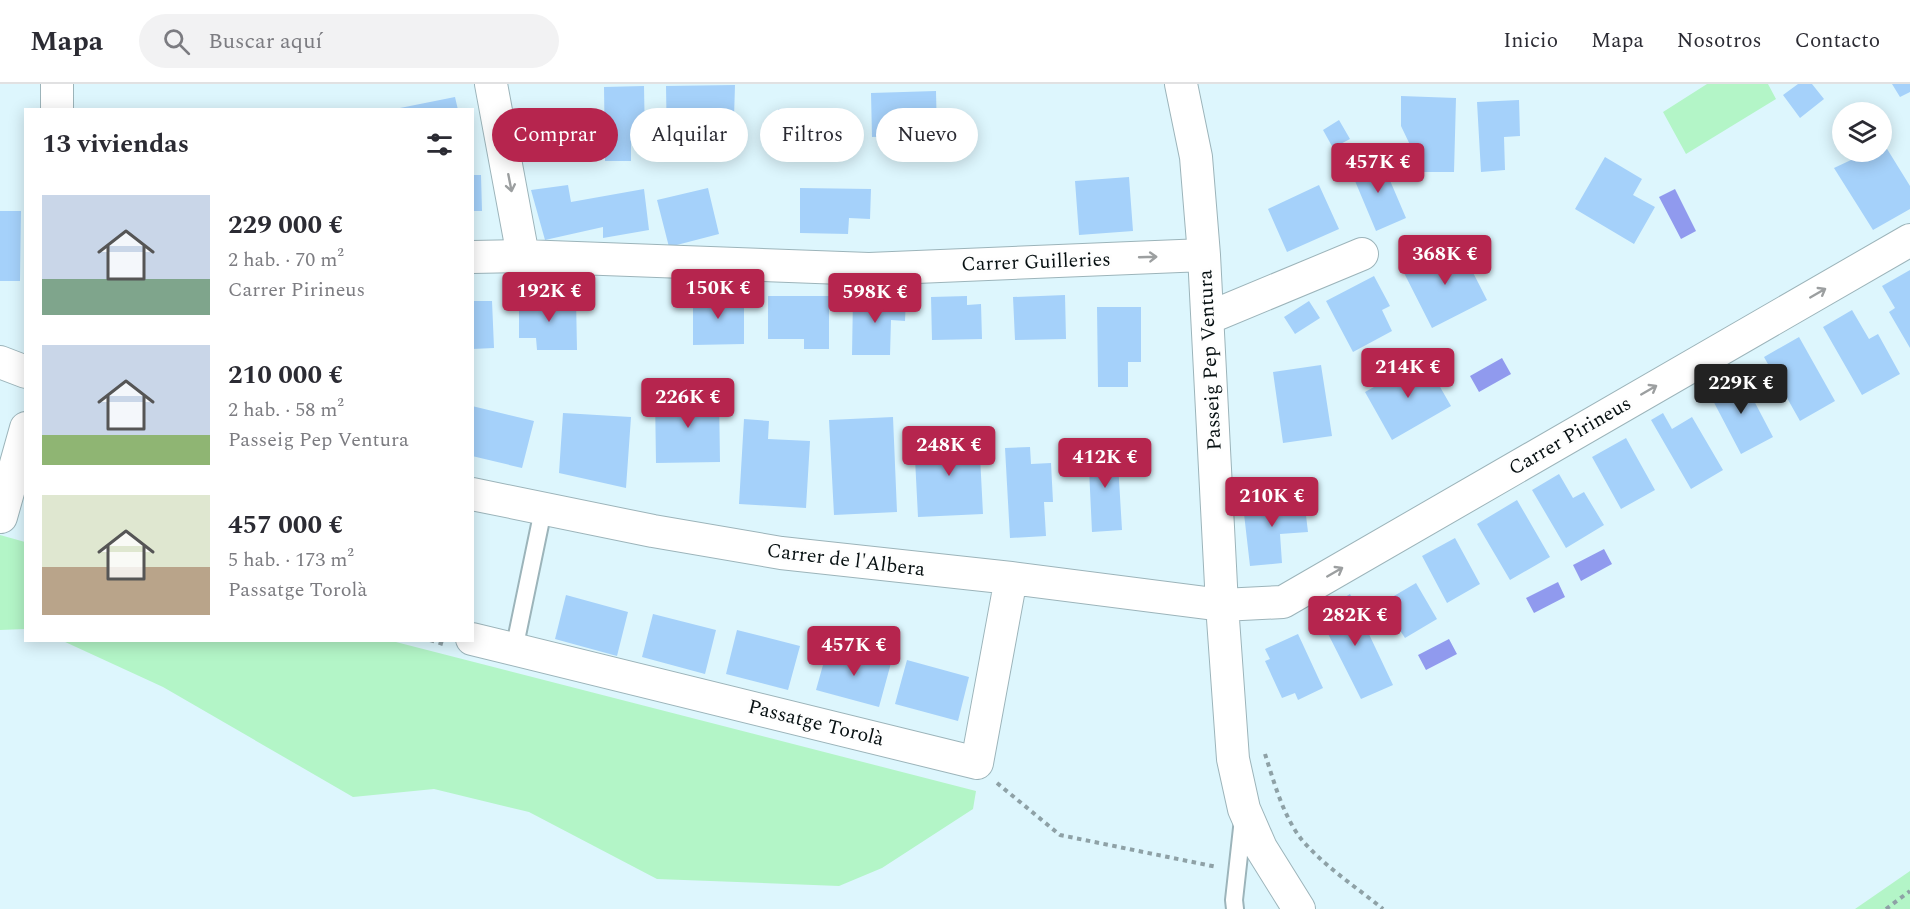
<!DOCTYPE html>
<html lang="es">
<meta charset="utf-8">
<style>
body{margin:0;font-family:Spectral,serif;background:#f2f2f3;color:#2b2b33;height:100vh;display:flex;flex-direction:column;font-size:22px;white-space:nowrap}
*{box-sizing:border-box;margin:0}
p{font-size:20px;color:#7c7c81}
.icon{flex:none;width:33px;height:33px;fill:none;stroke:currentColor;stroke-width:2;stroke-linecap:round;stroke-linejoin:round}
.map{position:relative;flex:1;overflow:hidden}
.details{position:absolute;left:24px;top:24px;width:450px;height:534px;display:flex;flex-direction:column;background:#fff;border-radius:0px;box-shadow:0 3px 15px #0003}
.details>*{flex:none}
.hud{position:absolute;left:492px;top:24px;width:570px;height:54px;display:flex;gap:12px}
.fabs{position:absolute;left:1832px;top:18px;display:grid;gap:12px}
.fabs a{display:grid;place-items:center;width:60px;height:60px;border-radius:50%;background:#fff;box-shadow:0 3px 15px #0003;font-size:30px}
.price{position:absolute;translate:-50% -51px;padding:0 14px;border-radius:6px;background:#b6254e;color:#fff;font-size:20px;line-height:39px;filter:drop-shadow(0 2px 3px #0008)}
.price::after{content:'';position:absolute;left:50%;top:36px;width:18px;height:14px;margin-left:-9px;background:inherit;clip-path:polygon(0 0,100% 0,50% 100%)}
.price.on{background:#222;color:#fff}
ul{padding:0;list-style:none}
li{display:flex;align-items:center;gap:18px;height:150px;padding:0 18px}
li span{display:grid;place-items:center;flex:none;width:168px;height:120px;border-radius:0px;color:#555}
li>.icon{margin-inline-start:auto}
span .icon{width:72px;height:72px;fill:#fffc;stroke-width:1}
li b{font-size:26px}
h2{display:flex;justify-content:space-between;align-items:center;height:72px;padding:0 18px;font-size:26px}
.tag{padding:0 21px;border-radius:27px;background:#fff;box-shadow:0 3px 15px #0003;font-size:21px;line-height:54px}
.tag.on{background:#b6254e;color:#fff}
header{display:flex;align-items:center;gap:36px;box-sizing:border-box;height:84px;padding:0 30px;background:#fff;border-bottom:2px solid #e1e1e2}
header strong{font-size:28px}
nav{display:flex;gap:33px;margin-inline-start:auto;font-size:21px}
.search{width:420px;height:54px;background:#f2f2f3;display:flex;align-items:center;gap:15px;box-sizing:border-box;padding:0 21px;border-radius:33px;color:#7c7c81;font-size:22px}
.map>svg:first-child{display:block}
</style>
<header>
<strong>Mapa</strong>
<div class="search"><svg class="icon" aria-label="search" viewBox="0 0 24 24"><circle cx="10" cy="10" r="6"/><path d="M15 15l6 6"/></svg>Buscar aquí</div>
<nav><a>Inicio</a><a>Mapa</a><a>Nosotros</a><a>Contacto</a></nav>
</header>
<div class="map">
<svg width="1910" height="825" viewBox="0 0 1910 825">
<rect width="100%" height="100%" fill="#ddf6fd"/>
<path fill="#b3f5c7" d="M1707,0H1768L1776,15L1686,70L1663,28Z
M0,451L25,458V545L0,546Z
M63,557H392L976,707L973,725L882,784L839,802L657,795L529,728L434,705L353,713L163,603Z
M1910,787V825H1855Z"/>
<path fill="#909aee" d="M1675,105L1696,147L1681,155L1659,113Z
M1502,274L1511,290L1479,308L1470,292Z
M1604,465L1612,480L1581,497L1573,481Z
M1558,498L1565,513L1534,529L1526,514Z
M1449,555L1457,570L1426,586L1418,571Z"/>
<path fill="#a5d1fa" d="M1798,0H1812L1824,15L1800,34L1783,11Z
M1892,0H1910V8L1900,13Z
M735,1L733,66L667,65L666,2Z
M644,2L645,58H631V77H605L604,3Z
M936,7L937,51L872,53L871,9Z
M1401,12L1456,14L1454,88H1423L1401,42Z
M455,13L458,26H400V24Z
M1519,16L1520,52L1504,53L1505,86L1481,88L1477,18Z
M818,24L819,67L779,68L778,25Z
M1339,36L1350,55L1333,64L1323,46Z
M1884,60L1910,102V125L1873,146L1834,84L1868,68H1881V61Z
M1380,73L1406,134L1376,147L1350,85Z
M1605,73L1642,95L1633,111L1655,123L1634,160L1575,125Z
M472,91H481L482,127H472Z
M1129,93L1133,147L1079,151L1075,97Z
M568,101L571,118L644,105L649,146L603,154V143L545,156L531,106Z
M1319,101L1339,145L1287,168L1268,125Z
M708,104L719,150L669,163L657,116Z
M800,104L871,105L870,135L849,134L848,150L800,149Z
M0,127H21L20,197H0Z
M1458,159L1487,216L1432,244L1403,187Z
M1910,186V264L1889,228L1895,224L1882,202Z
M1374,192L1390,222L1382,226L1392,247L1353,268L1326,217Z
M744,211V260L693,261V212Z
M1065,211L1066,255L1015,256L1013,213Z
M768,212H829V265H804V255H768Z
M967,212V221L981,220L982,255L932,256L931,213Z
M853,213L906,214L905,237L891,236L890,271H852Z
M576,214L577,266H537L536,254H519V215Z
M472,217H492L494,264L472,265Z
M1309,217L1320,234L1295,250L1284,233Z
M1097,223H1141V278H1128V303H1098Z
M1852,226L1869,255L1878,250L1900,290L1862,311L1823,243Z
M1799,253L1835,317L1800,337L1764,273Z
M1424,275L1451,322L1392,356L1365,308Z
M1321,281L1332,352L1283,359L1273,288Z
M1741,292L1773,353L1741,370L1709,309Z
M719,311L720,378L656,379L655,312Z
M472,322L534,337L522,384L472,372Z
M563,329L631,333L626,404L559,389Z
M1663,329L1672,345L1692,333L1723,386L1691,405L1651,336Z
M893,333L897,428L834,431L829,336Z
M744,335L769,337L768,355L810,357L806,424L739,420Z
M979,352L983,430L918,433L914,355Z
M1626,354L1655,406L1621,425L1592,373Z
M1117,362L1122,446L1092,448L1088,363Z
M1030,363L1031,380L1051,379L1053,418H1044L1046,452L1010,454L1005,364Z
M1559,390L1573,414L1584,408L1604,441L1566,464L1532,406Z
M1304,415L1308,448L1280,450L1282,479L1250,482L1243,421Z
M1517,416L1550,473L1510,496L1477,440Z
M1455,454L1480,500L1447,519L1422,472Z
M1416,499L1437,535L1405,554L1382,519Z
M1350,510L1393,601L1361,615L1318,530Z
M566,511L628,528L617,572L555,555Z
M653,530L716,546L705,590L642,573Z
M737,546L800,562L788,606L726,590Z
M1298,550L1323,604L1298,616L1295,609L1282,614L1265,577L1270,575L1265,565Z
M828,563L891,579L879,623L816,606Z
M907,576L969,593L958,637L895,620Z"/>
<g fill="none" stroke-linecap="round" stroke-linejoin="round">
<g stroke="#9cb4ba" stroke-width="20">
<path id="lane" d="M514,566L543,426
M1235,825L1234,816L1243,735"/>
</g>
<g stroke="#9cb4ba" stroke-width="34">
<path id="street" d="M491,0L523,172
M1181,0L1196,73L1204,171L1222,521L1233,675L1244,725L1261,764L1299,825
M57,26V0
M472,173L523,172L869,185L1204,171
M1208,234L1362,170
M0,278L26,288
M472,410L653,447L781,469L1011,494L1222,521L1283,518L1910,156
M1,433L26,344
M472,555L977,679L1011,494"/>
</g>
<path stroke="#8ea1a6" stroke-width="4" stroke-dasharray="4.5 4.5" stroke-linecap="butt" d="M430,556L443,560
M1265,670C1274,698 1283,732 1302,756C1324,782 1356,803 1383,825
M997,699L1060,751L1217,783
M1886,825L1910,807"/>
<use href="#lane" stroke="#fff" stroke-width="16"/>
<use href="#street" stroke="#fff" stroke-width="32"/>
</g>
<defs><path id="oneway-shaft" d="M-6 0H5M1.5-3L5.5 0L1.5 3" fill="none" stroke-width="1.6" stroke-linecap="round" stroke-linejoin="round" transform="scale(1.5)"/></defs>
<g stroke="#9c9fa0">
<use href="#oneway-shaft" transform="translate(510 99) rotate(79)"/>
<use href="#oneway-shaft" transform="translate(1148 173) rotate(-2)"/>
<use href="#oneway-shaft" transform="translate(1818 209) rotate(-30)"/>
<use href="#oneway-shaft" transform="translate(1649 306) rotate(-30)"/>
<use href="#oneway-shaft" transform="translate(1335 488) rotate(-30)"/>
</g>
<g text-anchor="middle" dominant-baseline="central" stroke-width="6" stroke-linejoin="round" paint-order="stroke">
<g font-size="20" fill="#071012" stroke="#fefefe">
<text transform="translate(1036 178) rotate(-2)">Carrer Guilleries</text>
<text transform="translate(1210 276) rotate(-93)">Passeig Pep Ventura</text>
<text transform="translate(1570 352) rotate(-30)">Carrer Pirineus</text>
<text transform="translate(846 476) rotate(7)">Carrer de l'Albera</text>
<text transform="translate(816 639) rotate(14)">Passatge Torolà</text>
</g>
</g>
</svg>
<div class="fabs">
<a><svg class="icon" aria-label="layers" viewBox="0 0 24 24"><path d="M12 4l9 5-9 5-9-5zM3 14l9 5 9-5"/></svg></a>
</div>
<b class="price" style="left:1378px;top:110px">457K €</b>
<b class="price" style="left:1445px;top:202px">368K €</b>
<b class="price" style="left:718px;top:236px">150K €</b>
<b class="price" style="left:549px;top:239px">192K €</b>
<b class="price" style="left:875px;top:240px">598K €</b>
<b class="price" style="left:1408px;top:315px">214K €</b>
<b class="price on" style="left:1741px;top:331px">229K €</b>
<b class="price" style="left:688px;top:345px">226K €</b>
<b class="price" style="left:949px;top:393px">248K €</b>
<b class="price" style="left:1105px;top:405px">412K €</b>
<b class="price" style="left:1272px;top:444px">210K €</b>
<b class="price" style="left:1355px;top:563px">282K €</b>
<b class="price" style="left:854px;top:593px">457K €</b>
<div class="hud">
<a class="tag on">Comprar</a>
<a class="tag">Alquilar</a>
<a class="tag">Filtros</a>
<a class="tag">Nuevo</a>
</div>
<section class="details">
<h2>13 viviendas<svg class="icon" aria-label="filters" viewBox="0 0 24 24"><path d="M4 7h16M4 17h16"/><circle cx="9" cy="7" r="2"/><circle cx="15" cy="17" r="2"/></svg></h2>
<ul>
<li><span style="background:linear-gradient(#c9d6e8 70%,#7fa58c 0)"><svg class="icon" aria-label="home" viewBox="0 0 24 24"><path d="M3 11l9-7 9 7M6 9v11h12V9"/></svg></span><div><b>229 000 €</b><p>2 hab. · 70 m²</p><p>Carrer Pirineus</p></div></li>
<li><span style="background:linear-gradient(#c9d6e8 75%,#8fb573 0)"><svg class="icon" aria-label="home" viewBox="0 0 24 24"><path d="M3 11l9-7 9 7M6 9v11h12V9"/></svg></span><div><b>210 000 €</b><p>2 hab. · 58 m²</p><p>Passeig Pep Ventura</p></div></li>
<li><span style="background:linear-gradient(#dfe7d0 60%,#b9a48a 0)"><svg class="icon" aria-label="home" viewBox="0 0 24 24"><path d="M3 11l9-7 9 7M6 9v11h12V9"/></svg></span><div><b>457 000 €</b><p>5 hab. · 173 m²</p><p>Passatge Torolà</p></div></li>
</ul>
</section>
</div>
